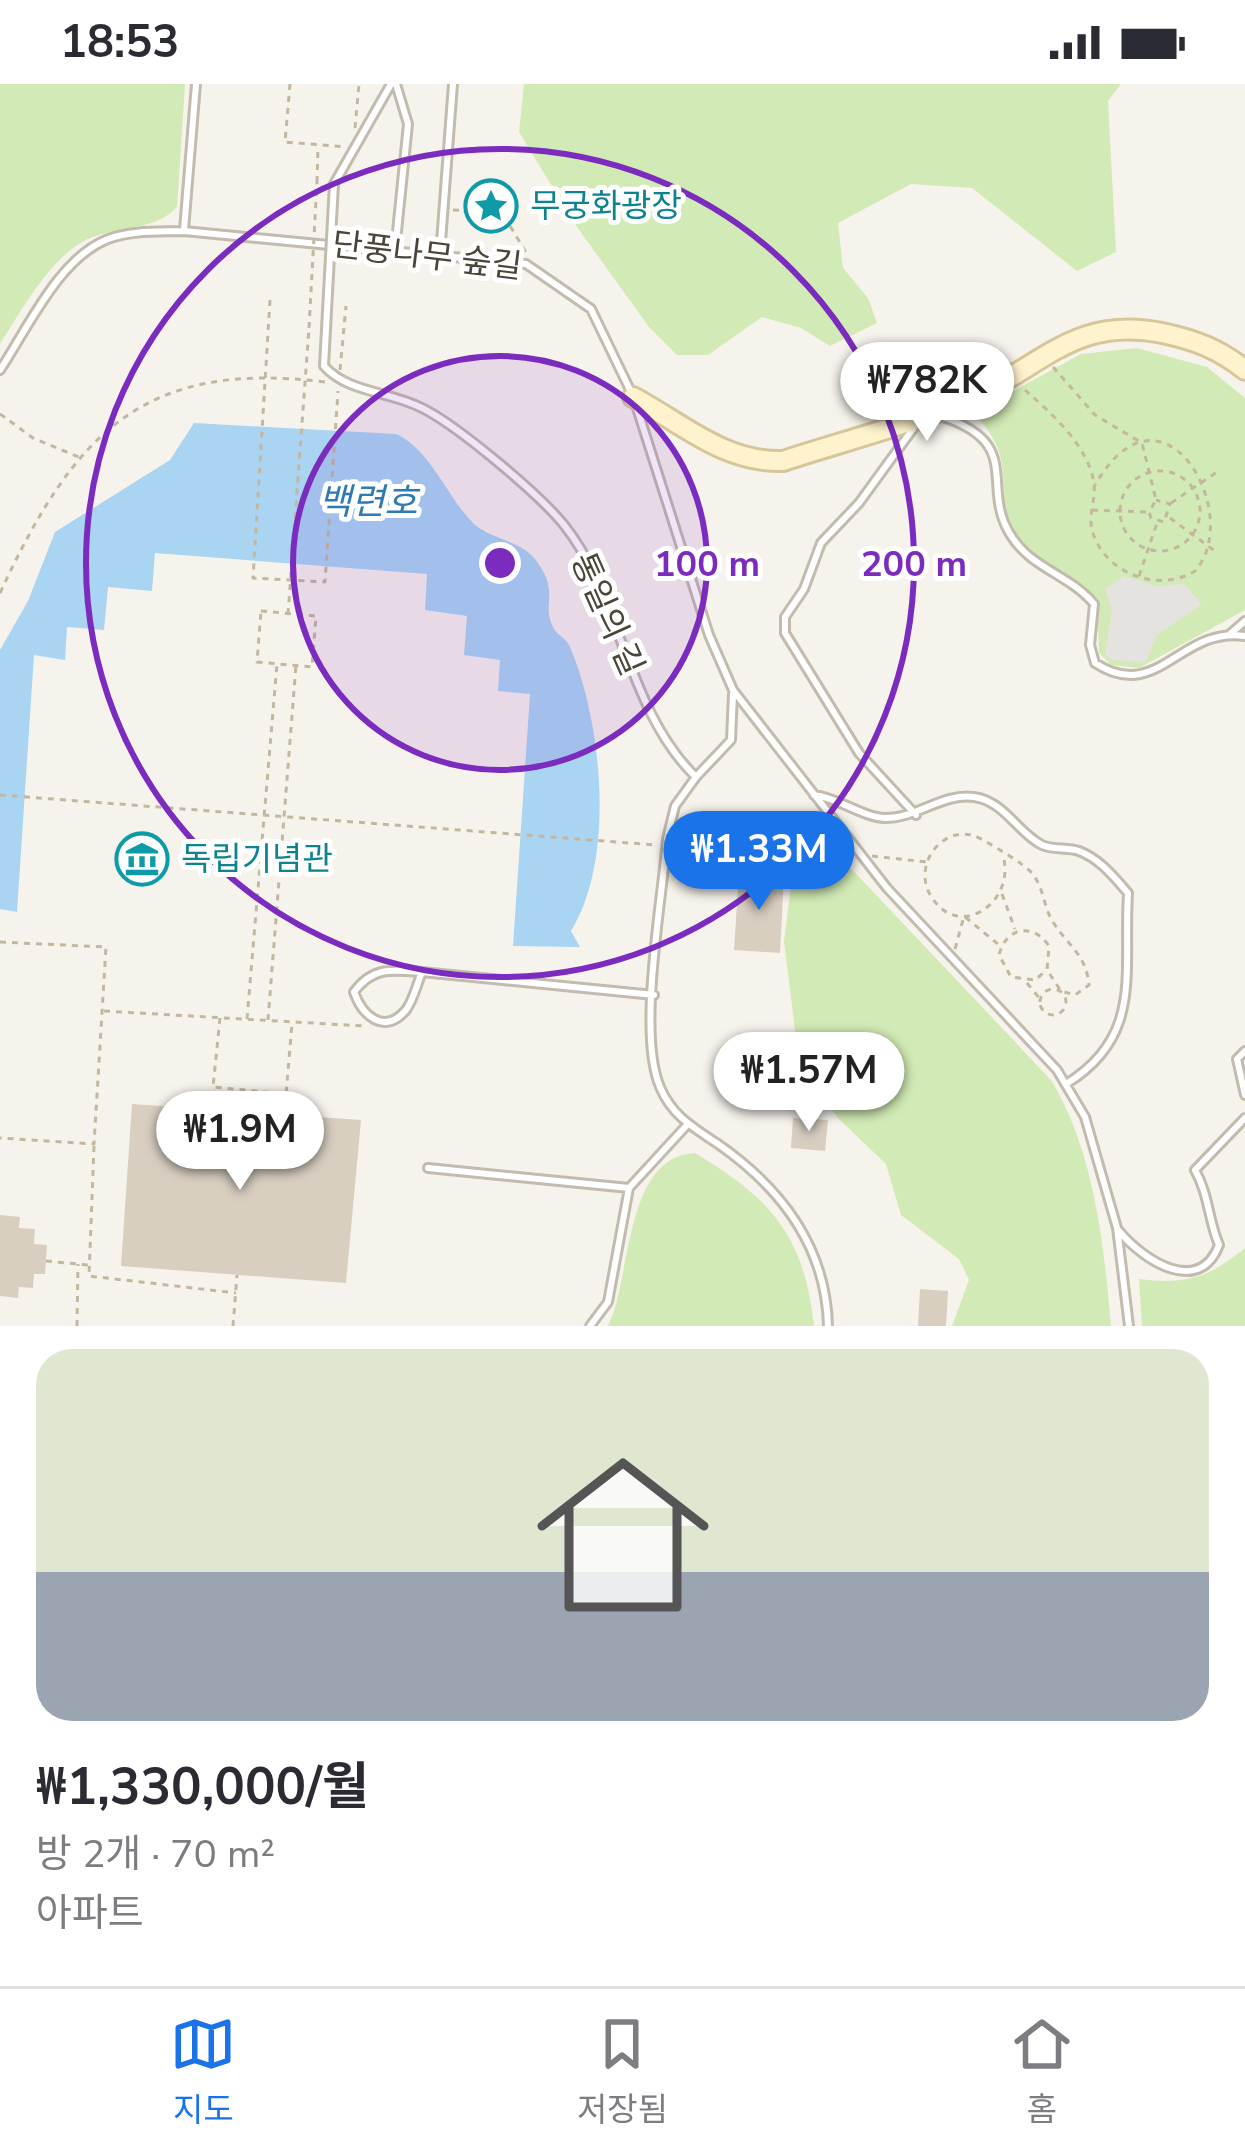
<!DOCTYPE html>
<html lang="ko">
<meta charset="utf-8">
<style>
body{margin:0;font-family:"Nunito Sans","Noto Sans KR",sans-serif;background:#f2f2f3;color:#2b2b33;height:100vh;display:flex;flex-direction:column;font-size:45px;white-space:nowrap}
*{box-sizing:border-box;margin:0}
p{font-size:39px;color:#7c7c81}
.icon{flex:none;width:66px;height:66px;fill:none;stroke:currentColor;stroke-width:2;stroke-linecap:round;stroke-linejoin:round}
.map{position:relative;height:1242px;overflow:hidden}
.panel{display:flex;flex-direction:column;background:#fff;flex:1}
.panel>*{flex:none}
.price{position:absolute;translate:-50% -102px;padding:0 27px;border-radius:42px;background:#fff;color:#222;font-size:39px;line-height:78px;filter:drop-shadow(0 3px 6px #0008)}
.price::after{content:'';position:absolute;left:50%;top:72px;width:36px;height:27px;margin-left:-18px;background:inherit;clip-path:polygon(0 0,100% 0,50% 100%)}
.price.selected{background:#1a73e8;color:#fff}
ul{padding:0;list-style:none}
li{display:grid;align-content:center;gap:24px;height:636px;padding:0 36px}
li span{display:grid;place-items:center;height:372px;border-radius:36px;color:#555}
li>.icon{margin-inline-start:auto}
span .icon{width:216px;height:216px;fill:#fffc;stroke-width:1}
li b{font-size:51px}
.status{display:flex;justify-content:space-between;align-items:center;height:84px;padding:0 60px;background:#fff;direction:ltr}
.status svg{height:33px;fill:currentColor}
.tab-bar{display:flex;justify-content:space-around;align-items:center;height:168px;border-top:3px solid #e1e1e2;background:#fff;font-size:33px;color:#7c7c81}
.tab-bar a{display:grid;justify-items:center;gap:6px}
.tab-bar .selected{color:#1a73e8}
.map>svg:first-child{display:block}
</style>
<div class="status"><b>18:53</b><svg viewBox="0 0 49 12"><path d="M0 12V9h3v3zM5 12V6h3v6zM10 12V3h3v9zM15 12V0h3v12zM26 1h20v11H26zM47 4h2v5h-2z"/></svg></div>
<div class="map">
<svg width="1245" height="1242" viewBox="0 0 1245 1242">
<rect width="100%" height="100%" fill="#f6f3ec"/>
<path fill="#d2eab5" d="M0,0H185L177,123C153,149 112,141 82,158C47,179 22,226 0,260Z
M524,0H1121L1108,17L1116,168L1077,187L972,104L911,100L838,139L843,184L868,214L877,239L830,262L801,244L762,233L708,271H677L649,243L577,143L519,48Z
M1137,264L1207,283L1245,314V526L1139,584L1111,581L1099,569L1097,514C1071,490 1035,482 1016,450C989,406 1023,378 973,329L1081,270Z
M794,777L845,778L1051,996C1094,1067 1104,1160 1111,1242H952L969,1196L959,1175L901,1131L886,1080L839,1035L800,985L784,858Z
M695,1069C772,1115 804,1152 814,1242H608C632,1194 624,1072 695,1069Z
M1245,1164V1242H1142L1139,1195C1185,1201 1209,1194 1245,1164Z"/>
<path fill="#e5e3e0" d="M1124,492L1156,502L1184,500L1202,520L1157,551L1146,578L1111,576L1105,570L1112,527L1105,505Z"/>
<path fill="#a9d4f2" d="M194,339L396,350C431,366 447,413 473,439C491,456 520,456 535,475C561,509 541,518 553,543C557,552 566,553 570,563C602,638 616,775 571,847L580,863L513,862L530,610L498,607L500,576L464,571L467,532L425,526L427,490L155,469L152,507L108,503L104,546L67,543L65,576L34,571L17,828L0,825V566L28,517L55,448L170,376Z"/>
<path fill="#d8cfc1" d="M739,789L784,791L780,869L734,866Z
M132,1020L361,1036L346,1199L121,1182Z
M793,1034L828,1036L825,1067L791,1064Z
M0,1131L20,1133L19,1144L35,1145L34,1160L47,1161L45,1190H34L33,1204L19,1203L18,1214L0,1212Z
M920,1205L948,1207L946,1242H918Z"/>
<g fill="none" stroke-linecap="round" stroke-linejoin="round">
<g stroke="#c2bbae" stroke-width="12">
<path id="lane" d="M334,100L391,0
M184,146L196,0
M395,167L408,40L396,0
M440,171L453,0
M326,245L324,282C348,309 389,307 422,324C458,342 539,410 564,441C620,510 627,627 696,693L675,722L667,755C662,818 637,949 660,1003C672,1032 694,1044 718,1060C781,1104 826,1162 828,1242
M0,286C28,244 59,174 108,155C132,146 159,148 184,147L526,180L591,225L631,308
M636,321L709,551L733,606L887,804L1057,986L1085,1033L1117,1144L1129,1242
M940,332C1025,359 980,401 1010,450C1031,485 1069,490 1094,520L1090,561L1095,579C1158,620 1180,542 1245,552
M915,342L859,419L821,459L804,505L785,533V549L859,669L916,731
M1230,550L1245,537
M696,693L731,656L733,610
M814,711C839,714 862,733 885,734C918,734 942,709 974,713C1004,717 1018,749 1042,761C1052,766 1068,763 1079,767C1100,775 1114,793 1128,809C1123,888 1144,952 1066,1000
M422,888C417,900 413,917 406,926C384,952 362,931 354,908C373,882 392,886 422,888L654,911
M1245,967L1237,975L1245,1011
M428,1084L629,1104
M1119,1147C1143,1176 1199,1213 1219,1161C1208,1135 1209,1111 1195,1086L1245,1034
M590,1242L608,1218L629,1104L687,1041"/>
</g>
<g stroke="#d6c79b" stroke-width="24">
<path id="secondary" d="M633,313C682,339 724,379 783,377C844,357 908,341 967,316C1041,284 1074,231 1162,249C1195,256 1219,265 1245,286"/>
</g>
<path stroke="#c4b79f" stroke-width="3" stroke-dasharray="6 6" stroke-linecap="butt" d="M290,0L285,58L346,63
M355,44L359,0
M317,98L318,62
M453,126L477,127L493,139L503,131L504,122L490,111L481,114L477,127
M504,132L527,170
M270,216L253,494L325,498L338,307
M1053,283L1095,331L1142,359L1156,416L1149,428L1151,434L1164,438L1170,420L1156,416
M340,286L346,222
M1025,306C1052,330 1089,362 1094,400C1096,415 1088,430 1092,446C1104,489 1157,510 1195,487C1245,431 1163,283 1095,401
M0,330L33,354L81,374
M1120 427a40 40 0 1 1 80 0a40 40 0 1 1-80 0Z
M1171,419L1217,388
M1092,426L1148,428
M1170,434L1215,467
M1139,492L1157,439
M0,509C73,352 141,275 325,298
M261,527L316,532L312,583L257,578Z
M288,530L309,244
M0,711L656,761
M872,772L927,778
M1004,776C1013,820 958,857 931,812C913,784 938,744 972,751C977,751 1020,778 1024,782C1045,797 1041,819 1053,838C1068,862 1086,870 1089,901L1075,911L1061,907L1047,886L1049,862C1033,838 1006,843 999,871L1011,893L1035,896L1047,886
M1002,810L1015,845
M0,858L106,863L94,1060L0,1054
M955,865L964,832L999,861
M1027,899L1040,915
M1040 918a13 13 0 1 1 26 0a13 13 0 1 1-26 0Z
M104,927L364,942
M220,934L213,1003L286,1010L292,940
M247,935L277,580
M268,936L296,581
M248,1029L250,1008
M94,1062L89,1192L236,1209
M46,1177L88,1181
M77,1242L78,1180
M233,1242L237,1191"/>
<use href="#lane" stroke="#fff" stroke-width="6"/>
<use href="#secondary" stroke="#fff3cd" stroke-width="18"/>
<g stroke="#c2bbae" stroke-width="12" stroke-linecap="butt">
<path id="lane-bridge" d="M326,245L334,100"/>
</g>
<path stroke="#c4b79f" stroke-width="3" stroke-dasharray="6 6" stroke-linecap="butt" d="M309,244L317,98"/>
<use href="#lane-bridge" stroke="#fff" stroke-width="6"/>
</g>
<circle cx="500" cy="479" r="207" fill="#7b2cbf" fill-opacity=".12"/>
<g fill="none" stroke="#7b2cbf" stroke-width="6">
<circle cx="500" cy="479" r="207"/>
<circle cx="500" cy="479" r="414"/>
</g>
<defs>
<g id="sight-ring" transform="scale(2.7)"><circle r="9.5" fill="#fff" stroke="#0f9aa8" stroke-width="1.5"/><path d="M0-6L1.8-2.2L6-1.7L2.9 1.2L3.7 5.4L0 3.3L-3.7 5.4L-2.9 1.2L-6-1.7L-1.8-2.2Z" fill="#0f9aa8"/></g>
<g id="museum-ring" transform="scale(2.7)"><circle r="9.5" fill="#fff" stroke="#0f9aa8" stroke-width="1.5"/><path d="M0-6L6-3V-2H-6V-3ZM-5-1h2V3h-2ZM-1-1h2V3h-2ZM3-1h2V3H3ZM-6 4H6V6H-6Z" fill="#0f9aa8"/></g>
</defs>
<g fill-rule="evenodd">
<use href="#sight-ring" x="491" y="122"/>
<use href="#museum-ring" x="142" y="775"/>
</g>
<g text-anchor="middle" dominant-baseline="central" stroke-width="10" stroke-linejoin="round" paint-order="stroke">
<g font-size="33" fill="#0d838f" stroke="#fff" text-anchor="start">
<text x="530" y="122">무궁화광장</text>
<text x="181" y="775">독립기념관</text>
</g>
<g font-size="33" fill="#4b4439" stroke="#fff">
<text transform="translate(427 172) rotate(7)">단풍나무 숲길</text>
<text transform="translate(607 530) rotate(66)">통일의 길</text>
</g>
<g font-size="36" font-style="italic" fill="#2e7ab2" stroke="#fff">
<text x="368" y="418">백련호</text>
</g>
</g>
<circle cx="500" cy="479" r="18" fill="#7b2cbf" stroke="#fff" stroke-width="6"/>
<g font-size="36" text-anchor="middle" font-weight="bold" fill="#7b2cbf" stroke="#fff" stroke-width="10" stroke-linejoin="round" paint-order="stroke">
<text x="707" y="492">100 m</text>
<text x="914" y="492">200 m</text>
</g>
</svg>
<b class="price" style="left:927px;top:360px">₩782K</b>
<b class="price selected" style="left:759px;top:829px">₩1.33M</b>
<b class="price" style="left:809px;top:1050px">₩1.57M</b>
<b class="price" style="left:240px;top:1109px">₩1.9M</b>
</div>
<section class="panel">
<ul>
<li><span style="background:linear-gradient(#dfe7d0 60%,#9aa5b1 0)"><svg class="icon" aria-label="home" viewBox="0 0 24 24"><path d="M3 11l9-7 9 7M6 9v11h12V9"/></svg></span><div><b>₩1,330,000/월</b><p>방 2개 · 70 m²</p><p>아파트</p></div></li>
</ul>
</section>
<nav class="tab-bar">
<a class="selected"><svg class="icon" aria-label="map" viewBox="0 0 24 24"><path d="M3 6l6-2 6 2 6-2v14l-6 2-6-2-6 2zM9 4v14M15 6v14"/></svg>지도</a>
<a><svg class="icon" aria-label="saved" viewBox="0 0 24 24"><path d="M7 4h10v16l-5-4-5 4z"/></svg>저장됨</a>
<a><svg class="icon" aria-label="home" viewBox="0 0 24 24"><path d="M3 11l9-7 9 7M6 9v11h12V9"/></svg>홈</a>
</nav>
